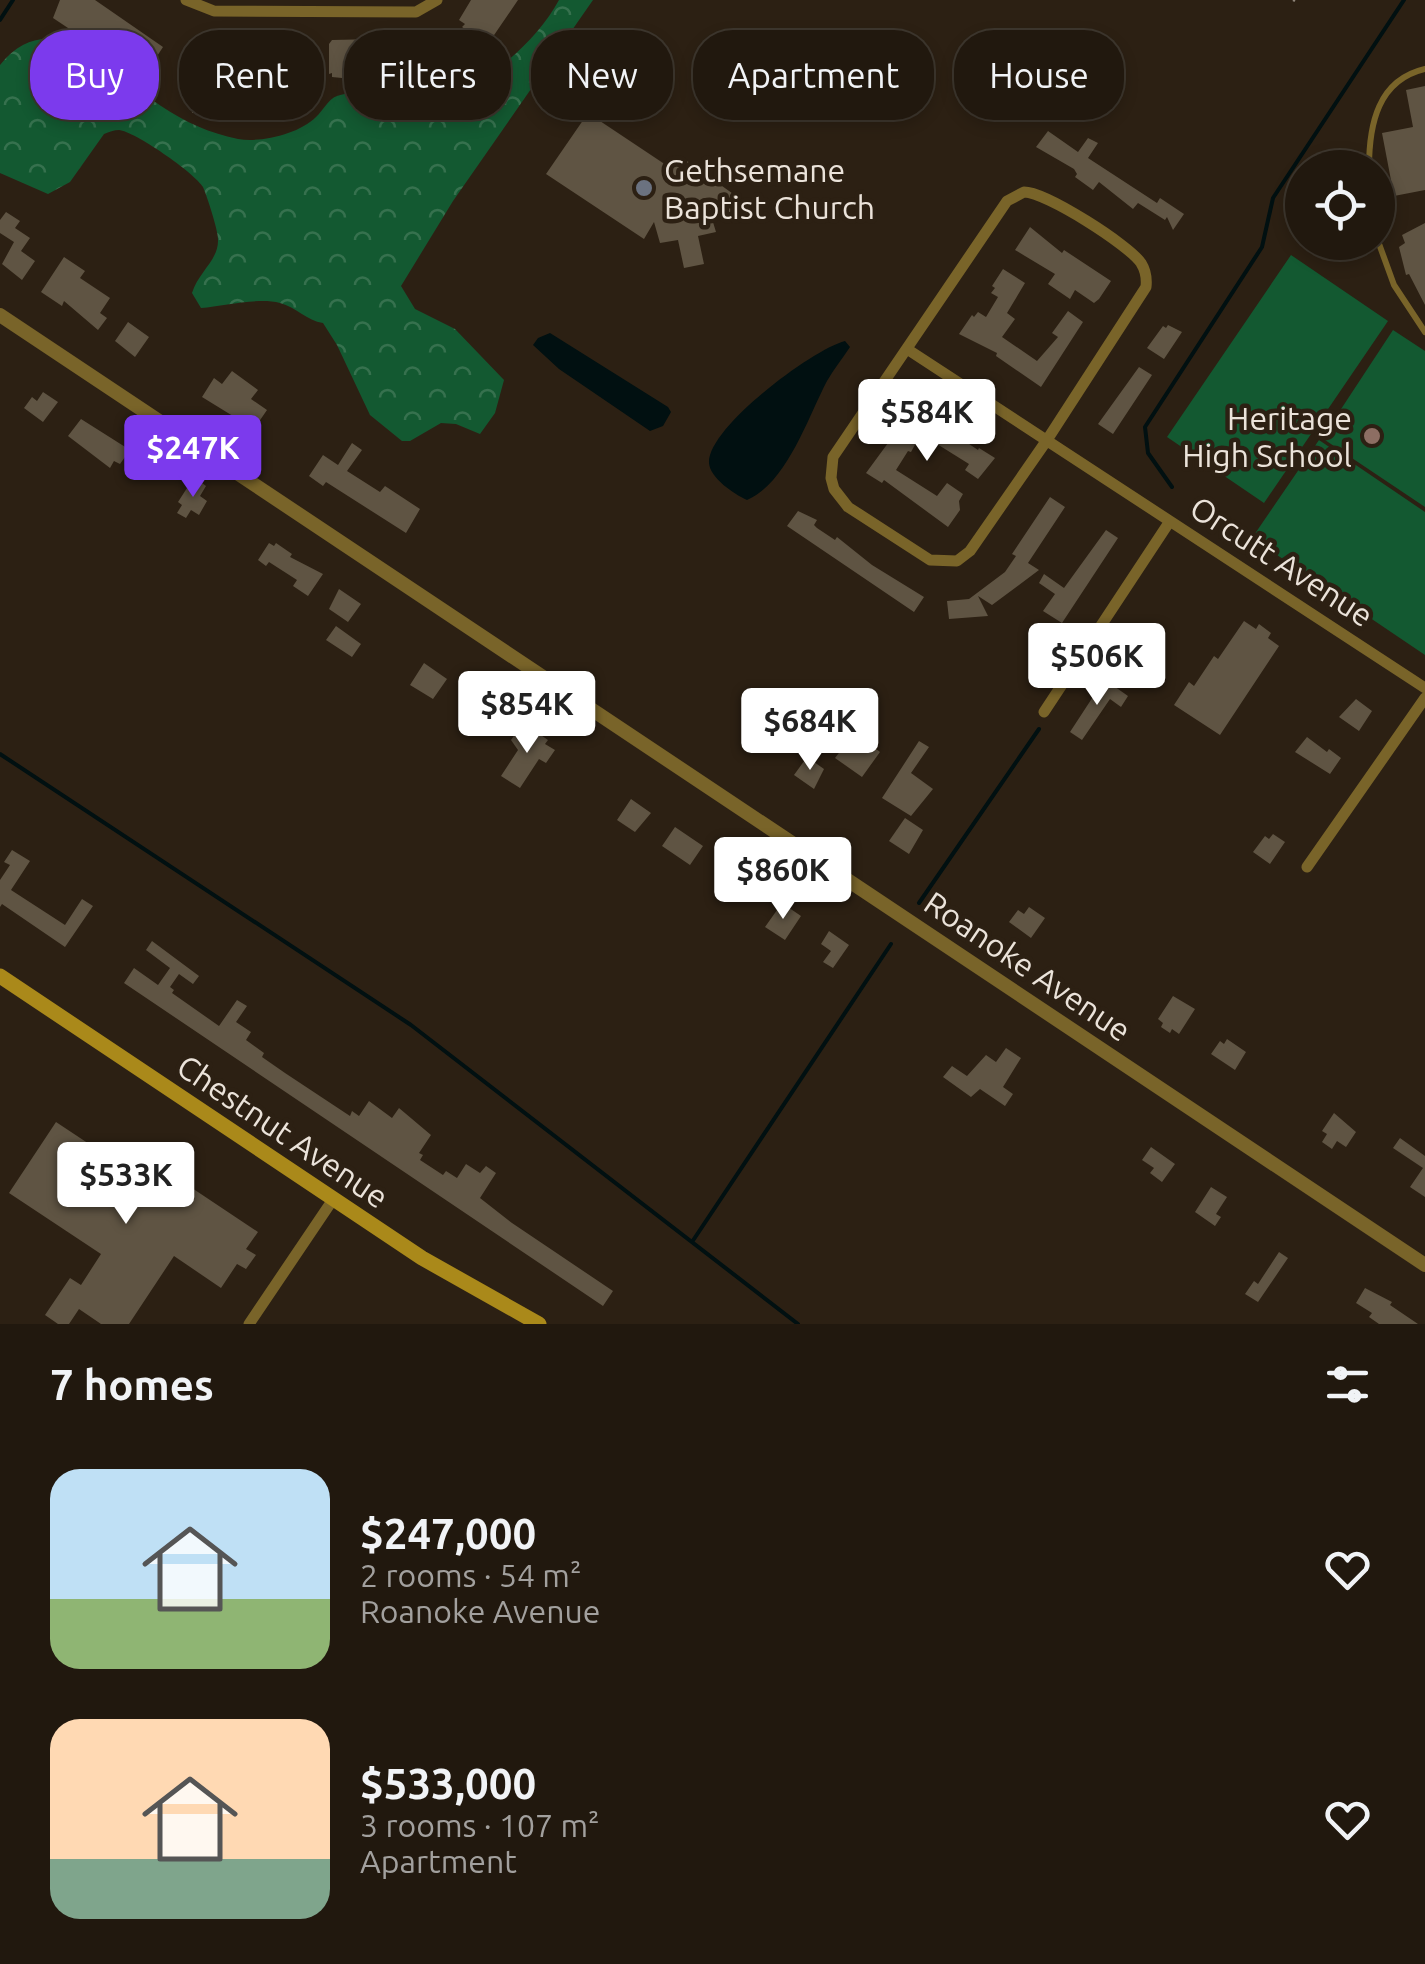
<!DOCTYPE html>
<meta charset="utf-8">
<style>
body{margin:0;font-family:Ubuntu,sans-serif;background:#292117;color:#f1f3f6;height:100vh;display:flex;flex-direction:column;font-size:38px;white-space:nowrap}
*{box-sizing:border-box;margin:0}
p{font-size:32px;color:#a2a09e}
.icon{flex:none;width:55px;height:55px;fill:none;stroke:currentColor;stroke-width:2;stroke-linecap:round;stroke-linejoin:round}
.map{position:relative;height:1324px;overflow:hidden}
.side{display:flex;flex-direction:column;background:#21180e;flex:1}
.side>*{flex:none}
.banner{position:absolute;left:30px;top:30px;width:1365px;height:90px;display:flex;gap:20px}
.controls{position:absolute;left:1285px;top:150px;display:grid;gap:20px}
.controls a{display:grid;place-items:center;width:110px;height:110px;border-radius:50%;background:#21180e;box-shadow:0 5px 15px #0003,0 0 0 2px #3e372e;font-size:50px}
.price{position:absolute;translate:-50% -85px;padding:0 22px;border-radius:10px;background:#fff;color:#222;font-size:32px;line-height:65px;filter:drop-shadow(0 2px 5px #0008)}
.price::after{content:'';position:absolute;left:50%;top:60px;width:30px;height:22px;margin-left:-15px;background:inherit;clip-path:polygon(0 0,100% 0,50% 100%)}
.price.on{background:#7c3aed;color:#fff}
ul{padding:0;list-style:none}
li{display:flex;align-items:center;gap:30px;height:250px;padding:0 50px}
li span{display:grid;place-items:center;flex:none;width:280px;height:200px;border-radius:30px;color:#555}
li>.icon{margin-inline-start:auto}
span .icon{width:120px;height:120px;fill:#fffc;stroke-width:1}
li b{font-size:42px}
h2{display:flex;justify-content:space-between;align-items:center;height:120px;padding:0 50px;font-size:42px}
.chip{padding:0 35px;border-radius:40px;background:#21180e;box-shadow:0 5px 15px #0003,0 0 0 2px #3e372e;font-size:35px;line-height:90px}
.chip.on{background:#7c3aed;color:#fff}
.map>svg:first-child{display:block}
</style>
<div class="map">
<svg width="1425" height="1324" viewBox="0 0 1425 1324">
<defs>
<pattern id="forest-crowns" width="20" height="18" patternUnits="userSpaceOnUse" patternTransform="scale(2.5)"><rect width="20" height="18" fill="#135931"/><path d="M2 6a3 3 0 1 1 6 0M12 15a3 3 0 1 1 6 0" fill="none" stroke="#36714e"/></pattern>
</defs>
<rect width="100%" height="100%" fill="#2c2013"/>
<path fill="#135931" d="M1291,255L1388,321L1264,503L1167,437Z
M1393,330L1425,351V507L1322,438Z
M1319,440L1425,512V655L1252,538Z"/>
<path fill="url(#forest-crowns)" d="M559,0H593L453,201L401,286L415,309L455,329L504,380L495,413L480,434L456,424L441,423L410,441H402L370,415L337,345L323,323C307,321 296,307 280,303C259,297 224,306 201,308L192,293C199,271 219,260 218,239C218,230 207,196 203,187C195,173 134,131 119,130C114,130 109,132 104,134L70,182L48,194L0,173V65C52,0 114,74 161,106C185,122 209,133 238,139C261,143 299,134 316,117C323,111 328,99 337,96C357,88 385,98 405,99C467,103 531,51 559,0Z"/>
<path fill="#011011" d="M550,333L668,407L671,412L663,426L650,431L559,369L533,345L538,338Z
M845,341L850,347C842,359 834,369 827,381C808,417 787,483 747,500C734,494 710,478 709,463C707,428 813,349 845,341Z"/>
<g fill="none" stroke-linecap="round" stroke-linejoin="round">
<path stroke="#011011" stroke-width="4" d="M0,20L13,0
M1172,487L1148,453L1145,427L1262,247L1273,198L1404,0
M0,754L411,1025L798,1324
M919,903L1039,729
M692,1242L891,944"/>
</g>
<path fill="#5f5443" d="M60,0H95L163,47L143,78L53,18Z
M471,0H518L490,41L485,38L483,41L462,27L465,24L459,20Z
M421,38L444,43V73H440V77L352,79L332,77V73L329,74V44L332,40Z
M215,75L300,76V113H192V107H188V82H192V76Z
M1425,86V190L1394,196L1382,133L1413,127L1406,90Z
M588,113L663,163L683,158L743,201L728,222L709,209L716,232L698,236L704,264L684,268L678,240L660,243L654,222L644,239L546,174Z
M1048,131L1078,152L1088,138L1098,143L1088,158L1157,203L1160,198L1184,214L1173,230L1167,217L1165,220L1138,203L1133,209L1099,182L1093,190L1075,177L1077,174L1074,169L1036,147Z
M6,212L20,221L15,228L30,238L21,251L35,261L22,280L2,264L14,242L0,233V220Z
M1425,223V305L1409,274L1406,275L1399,247L1405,243L1402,235Z
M1030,227L1062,253L1064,250L1111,281L1099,299L1094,303L1075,290L1070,299L1048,284L1055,274L1015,250Z
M64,257L85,271L80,278L110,298L100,313L107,318L98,330L64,301L62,306L41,292Z
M1003,269L1025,283L1007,313L1015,319L1002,337L1037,361L1058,337L1052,333L1068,311L1083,322L1041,387L996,356L997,353L959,334L972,315L974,317L978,312L986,317L998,297L991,293L995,288L992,286Z
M128,322L149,337L135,357L115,341Z
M1168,325L1182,332L1164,359L1147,348L1163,326L1166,328Z
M1139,367L1152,375L1113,434L1098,424Z
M232,371L258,390L251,399L267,410L254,429L202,397L214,378L222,384Z
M43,392L58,402L43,422L24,408L32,397L37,401Z
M911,405L978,450L979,448L995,458L978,479L965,470L969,464L921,434L911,452L908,451L896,470L937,496L947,483L963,494L959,501L960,510L948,527L884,480L882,483L866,473L902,424L899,422Z
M81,419L130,450L120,464L114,461L110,468L68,436Z
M352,443L362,450L347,471L380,492L385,486L420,509L406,533L326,482L323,486L309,476L323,455L338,465Z
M198,480L206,486L200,496L207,501L199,515L191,510L186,518L177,513L182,505L178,502L187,488L191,491Z
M1050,497L1065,507L1028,563L1039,570L992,605L978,596L988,616L949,619L947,601L969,599L1005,572L1016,556L1012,554Z
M798,511L817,520L814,525L817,528L835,540L837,537L872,565L924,597L914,612L787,526Z
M1106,530L1118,538L1062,623L1043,611L1055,594L1039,583L1044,574L1064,588Z
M269,543L274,546L276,543L292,554L290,557L323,574L308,596L293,586L297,580L269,562L266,566L258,560Z
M339,589L361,604L348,622L329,609Z
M1244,621L1256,629L1259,624L1271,633L1268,638L1279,646L1220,735L1174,705L1189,682L1194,686L1214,656L1218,659Z
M336,626L361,644L352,657L326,640Z
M424,663L447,679L433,699L410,685Z
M1102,683L1108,687L1111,684L1128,696L1121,707L1110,699L1082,740L1070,732Z
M477,697L499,713L491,726L480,719L476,725L464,716Z
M1356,699L1372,711L1359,731L1339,717Z
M866,718L877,724L866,741L880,752L862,777L835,758Z
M520,727L529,733L532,729L548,740L545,744L555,750L546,763L539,759L520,788L501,776L518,750L511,740Z
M1307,737L1327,752L1329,749L1341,758L1330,774L1295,752Z
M919,741L929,747L911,773L933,789L911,816L882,798Z
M807,757L824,769L814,789L794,775Z
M631,799L651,813L635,832L617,820Z
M905,818L923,830L909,854L889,841Z
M675,827L703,846L690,865L662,846Z
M1273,834L1285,842L1270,864L1253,852L1265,836L1269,839Z
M12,850L30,861L11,890L65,925L82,899L93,906L65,947L2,904L0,907V880L10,865L4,862Z
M782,903L801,916L785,940L765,927Z
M1029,907L1045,918L1031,938L1009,922L1018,910L1024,914Z
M829,931L849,945L833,968L823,962L831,951L821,944Z
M152,941L199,976L193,984L179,974L170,987L174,990L172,993L219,1026L237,1000L247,1006L236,1022L251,1032L246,1040L264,1053L262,1057L285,1073L350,1116L352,1111L359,1116L369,1101L392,1118L399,1108L431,1135L419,1153L423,1155L420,1160L443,1175L446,1171L457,1178L466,1164L480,1173L486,1166L496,1173L480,1198L512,1223L613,1291L603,1306L124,983L134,968L158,985L170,968L146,950Z
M1173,996L1195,1009L1179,1034L1172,1029L1170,1033L1161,1027L1163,1023L1158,1019Z
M1227,1039L1246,1052L1235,1070L1211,1054L1220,1041L1224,1044Z
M1006,1048L1021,1058L1003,1087L1013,1094L1005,1106L980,1089L971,1097L943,1077L952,1066L967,1076L986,1055L996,1062Z
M1334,1113L1356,1132L1346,1147L1337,1141L1332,1149L1322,1142L1327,1134L1322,1131Z
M56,1122L154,1187L165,1170L258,1232L246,1249L256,1255L246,1269L237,1264L221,1288L174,1256L129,1324H101L79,1309L69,1324H58L45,1315L70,1278L81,1285L101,1254L9,1193Z
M1400,1138L1425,1156V1197L1410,1187L1423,1168L1393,1148Z
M1151,1147L1175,1164L1162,1182L1150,1173L1154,1168L1142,1160Z
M1211,1187L1227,1197L1216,1214L1221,1217L1215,1226L1195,1212Z
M1279,1252L1288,1258L1258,1302L1245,1294L1254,1281L1258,1284Z
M1365,1288L1392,1302L1390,1305L1418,1324H1379L1369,1317L1372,1313L1356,1303Z"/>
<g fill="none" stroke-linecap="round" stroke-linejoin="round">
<path stroke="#8f857a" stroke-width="2.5" stroke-dasharray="8 8" stroke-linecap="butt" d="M1293,0L1295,1"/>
<path stroke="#796429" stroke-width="6" d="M1369,168C1369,124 1378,80 1425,69
M1378,241L1394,285L1425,332"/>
<path stroke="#796429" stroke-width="11" d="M186,0L214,11L416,12L437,0
M1024,192C1046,192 1129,245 1141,263C1146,271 1147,278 1146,287L1047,440L970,551L957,561L930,560L848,507L834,489L831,478L833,457L1007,201Z
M907,349L1425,688
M1044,712L1170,521
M1307,867L1425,698
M249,1324L334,1198"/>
<path stroke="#796429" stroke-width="14" d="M0,315L1425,1265"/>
<path stroke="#aa891a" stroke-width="15" d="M0,976L422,1258L539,1324"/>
</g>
<circle fill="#6b7280" stroke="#2c2013" stroke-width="4" cx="644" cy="188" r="10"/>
<circle fill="#8d6e63" stroke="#2c2013" stroke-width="4" cx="1372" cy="436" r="10"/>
<g text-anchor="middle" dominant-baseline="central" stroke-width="9" stroke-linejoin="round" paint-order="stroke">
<g font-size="32" fill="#ebe3da" stroke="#2c2013" text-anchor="start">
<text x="664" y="170">Gethsemane<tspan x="664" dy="37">Baptist Church</tspan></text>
<text x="1352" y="418" text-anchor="end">Heritage<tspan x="1352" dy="37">High School</tspan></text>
</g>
<g font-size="32" fill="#ebe3da" stroke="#2c2013">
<text transform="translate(1282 561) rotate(33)">Orcutt Avenue</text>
<text transform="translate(1028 966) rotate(34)">Roanoke Avenue</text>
<text transform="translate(283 1131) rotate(34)">Chestnut Avenue</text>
</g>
</g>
</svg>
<div class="controls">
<a><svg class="icon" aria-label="locate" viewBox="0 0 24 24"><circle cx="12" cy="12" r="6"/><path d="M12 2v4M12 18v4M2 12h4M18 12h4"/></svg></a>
</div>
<b class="price" style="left:927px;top:464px">$584K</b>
<b class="price on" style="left:193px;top:500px">$247K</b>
<b class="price" style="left:1097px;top:708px">$506K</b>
<b class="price" style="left:527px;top:756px">$854K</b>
<b class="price" style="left:810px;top:773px">$684K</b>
<b class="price" style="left:783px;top:922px">$860K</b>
<b class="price" style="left:126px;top:1227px">$533K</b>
<div class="banner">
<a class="chip on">Buy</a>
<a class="chip">Rent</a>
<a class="chip">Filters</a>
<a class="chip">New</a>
<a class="chip">Apartment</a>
<a class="chip">House</a>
</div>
</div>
<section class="side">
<h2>7 homes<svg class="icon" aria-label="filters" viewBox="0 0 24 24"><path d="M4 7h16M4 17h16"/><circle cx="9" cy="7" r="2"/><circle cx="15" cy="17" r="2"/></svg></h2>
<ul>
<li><span style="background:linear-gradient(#bfe0f5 65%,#8fb573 0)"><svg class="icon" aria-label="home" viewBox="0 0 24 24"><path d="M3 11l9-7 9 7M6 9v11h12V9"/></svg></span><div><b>$247,000</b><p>2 rooms · 54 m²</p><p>Roanoke Avenue</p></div><svg class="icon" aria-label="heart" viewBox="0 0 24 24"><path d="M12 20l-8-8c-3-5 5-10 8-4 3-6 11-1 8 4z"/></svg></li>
<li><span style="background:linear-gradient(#ffd9b3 70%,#7fa58c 0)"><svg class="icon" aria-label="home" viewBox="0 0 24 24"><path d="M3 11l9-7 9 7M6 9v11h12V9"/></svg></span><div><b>$533,000</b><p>3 rooms · 107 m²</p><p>Apartment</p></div><svg class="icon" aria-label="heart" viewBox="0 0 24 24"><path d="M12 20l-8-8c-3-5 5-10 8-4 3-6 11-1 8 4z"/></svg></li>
</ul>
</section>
